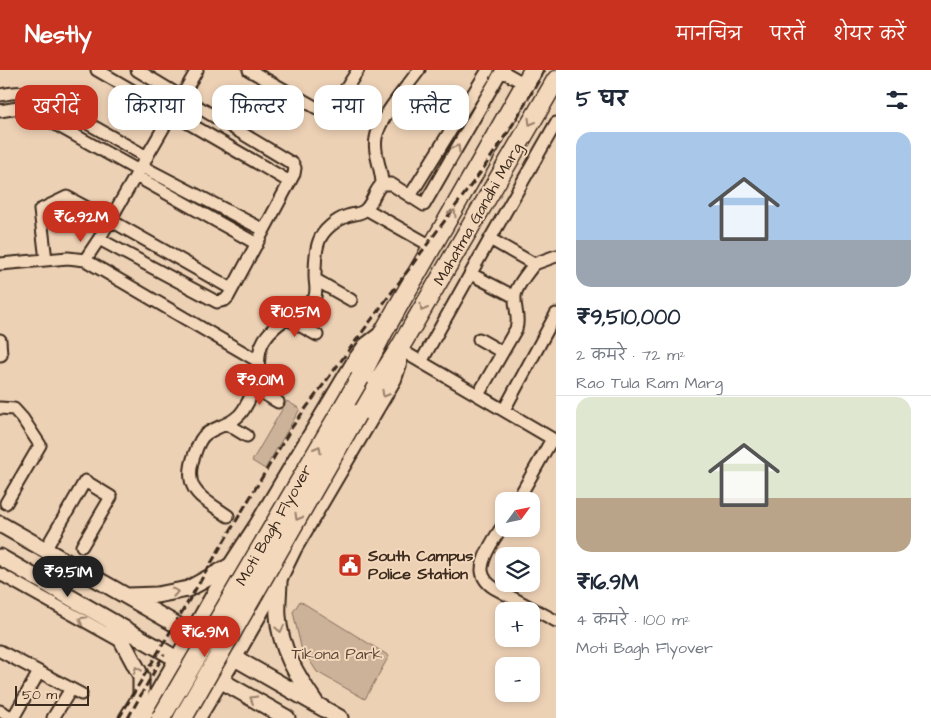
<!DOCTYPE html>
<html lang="hi">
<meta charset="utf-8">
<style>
body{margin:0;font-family:"Architects Daughter","Playpen Sans Deva",sans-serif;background:#f6f6f7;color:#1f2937;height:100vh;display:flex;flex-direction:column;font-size:19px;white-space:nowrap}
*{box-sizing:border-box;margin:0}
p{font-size:16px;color:#747a83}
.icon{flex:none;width:28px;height:28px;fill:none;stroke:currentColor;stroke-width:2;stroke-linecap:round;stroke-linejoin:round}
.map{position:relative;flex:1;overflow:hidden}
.panel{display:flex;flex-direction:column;background:#fff;width:375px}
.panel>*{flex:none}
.banner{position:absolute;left:15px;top:15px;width:465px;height:45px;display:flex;gap:10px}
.needle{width:32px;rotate:57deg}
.tools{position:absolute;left:495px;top:422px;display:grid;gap:10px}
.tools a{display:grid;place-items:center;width:45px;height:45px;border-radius:10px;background:#fff;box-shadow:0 2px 8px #0003;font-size:25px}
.scale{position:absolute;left:15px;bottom:12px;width:74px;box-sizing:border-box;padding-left:5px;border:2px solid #3b2a1e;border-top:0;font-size:14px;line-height:18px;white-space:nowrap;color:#3b2a1e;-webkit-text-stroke:4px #f4d8bb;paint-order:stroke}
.price{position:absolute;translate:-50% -42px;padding:0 11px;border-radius:18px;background:#c8321e;color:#fff;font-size:16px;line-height:32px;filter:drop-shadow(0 1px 2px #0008)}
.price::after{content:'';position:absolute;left:50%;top:30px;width:15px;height:11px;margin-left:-8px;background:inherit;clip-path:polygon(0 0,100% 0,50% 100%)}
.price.active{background:#222;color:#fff}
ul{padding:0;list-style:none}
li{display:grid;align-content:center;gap:10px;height:265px;padding:0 20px}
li+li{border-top:1px solid #e0e1e3}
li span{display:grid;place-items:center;height:155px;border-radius:15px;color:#555}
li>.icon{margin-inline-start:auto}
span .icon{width:90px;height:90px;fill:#fffc;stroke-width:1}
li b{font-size:21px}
h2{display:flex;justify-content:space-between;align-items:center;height:60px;padding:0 20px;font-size:21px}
.chip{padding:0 18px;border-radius:15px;background:#fff;box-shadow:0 2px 8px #0003;font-size:18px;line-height:45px}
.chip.active{background:#c8321e;color:#fff}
header{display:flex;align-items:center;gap:30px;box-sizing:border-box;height:70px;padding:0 25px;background:#c8321e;color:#fff}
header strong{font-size:24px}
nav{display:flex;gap:28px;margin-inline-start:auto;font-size:18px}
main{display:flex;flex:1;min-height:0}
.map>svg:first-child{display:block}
</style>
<header>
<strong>Nestly</strong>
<nav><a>मानचित्र</a><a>परतें</a><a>शेयर करें</a></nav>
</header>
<main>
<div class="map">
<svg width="556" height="648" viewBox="0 0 556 648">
<rect width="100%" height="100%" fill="#edd1b5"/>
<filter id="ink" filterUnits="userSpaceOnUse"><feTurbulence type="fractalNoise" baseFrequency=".02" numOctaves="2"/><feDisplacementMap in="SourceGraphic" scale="10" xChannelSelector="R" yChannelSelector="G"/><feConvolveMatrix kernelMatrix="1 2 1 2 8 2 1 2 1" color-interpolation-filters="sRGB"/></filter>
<g filter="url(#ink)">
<path fill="#ccb299" stroke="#846e5c" d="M287,331L300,339L265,399L252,391Z
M300,531L389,586L365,629L317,602L301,577L293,542Z"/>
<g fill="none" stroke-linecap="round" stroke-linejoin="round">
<g stroke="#3b2a1e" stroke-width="15">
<path id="minor" d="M97,0L290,112
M249,0L324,42L330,41L335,36L358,0
M502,1L525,14
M0,25C19,21 27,21 45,29L147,87
M397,31L430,48
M0,41L18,38L37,44L139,101
M141,96L264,160
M136,106L257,174
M382,114C382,99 373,83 376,68C379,48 407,17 419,0
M410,126L488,0
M366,139L433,177
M99,169L217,232L225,230L228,227L294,104L295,98L293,94L137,0
M490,169L556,53
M46,190L40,140L67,127L110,150L232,219
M85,190L99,169L197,0
M0,194L68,188L85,190L258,291
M534,194L556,186
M471,204L515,227
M316,210L351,230
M286,248L317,265
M479,269L502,282
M0,270L1,285H0
M399,279L556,371
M421,292L490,169L534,194C528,203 516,216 515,226C514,238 520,248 516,259L478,325
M254,318L278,332
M0,338L14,339L23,349L40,375L6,433
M504,340L556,244
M227,354L247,366
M517,431L552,369
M228,446C201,427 181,420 195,383C197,377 200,368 206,364C219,355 235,354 244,339C251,328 256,313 258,300C259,289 258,280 264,270C276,251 298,243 314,229C318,221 315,215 315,206C315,196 315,181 319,171C323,160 336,150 347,146C353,144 361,144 365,140C373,133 374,121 382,114H391L424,135L502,0
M504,454C497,464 481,488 482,501C483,509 489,515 496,519L556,551
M45,480L85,411L111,427L82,476
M0,504L124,573
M0,581L81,624
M0,641L13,648
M13,648L39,602
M53,648L71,619
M125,648L141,622"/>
</g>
<g stroke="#3b2a1e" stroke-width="18">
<path id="tertiary" d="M143,648L230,496L256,456L355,290L366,275L382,263
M198,648L235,587L279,510L294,479L394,309L399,294V280"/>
</g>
<g stroke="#3b2a1e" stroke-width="19">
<path id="secondary" d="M0,454L340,648
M0,487L177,589L220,610L287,648
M279,510C279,522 277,534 278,546C280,578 297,606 315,632
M128,526L157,525L188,519L230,496
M112,552L141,606V633L137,648"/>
</g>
<g stroke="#3b2a1e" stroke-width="21">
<path id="primary" d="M360,308L384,261L533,0
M357,344L399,279L556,10"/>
</g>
<use href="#minor" stroke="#f4d8bb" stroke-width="11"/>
<use href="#tertiary" stroke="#f4d8bb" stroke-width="14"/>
<use href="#secondary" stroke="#f4d8bb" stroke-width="15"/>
<use href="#primary" stroke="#f4d8bb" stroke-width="18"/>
<path stroke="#3b2a1e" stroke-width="3" stroke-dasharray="8 4" stroke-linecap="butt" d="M119,648L292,357L483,99L515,51L545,0
M128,648L164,584"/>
<g stroke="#3b2a1e" stroke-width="21" stroke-linecap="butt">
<path id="primary-bridge" d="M161,648L360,308
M183,648L357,344"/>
</g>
<use href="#primary-bridge" stroke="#f4d8bb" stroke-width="18"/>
</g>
<defs><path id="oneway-chevron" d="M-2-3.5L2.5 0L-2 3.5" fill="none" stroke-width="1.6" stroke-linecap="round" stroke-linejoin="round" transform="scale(1.25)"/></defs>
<g stroke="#98816c">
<use href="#oneway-chevron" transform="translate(531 52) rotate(120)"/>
<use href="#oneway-chevron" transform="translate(457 78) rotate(-60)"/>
<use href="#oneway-chevron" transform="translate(453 143) rotate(-60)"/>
<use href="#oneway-chevron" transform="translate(423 238) rotate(120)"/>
<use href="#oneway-chevron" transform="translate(385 324) rotate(120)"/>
<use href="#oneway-chevron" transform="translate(318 379) rotate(-60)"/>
<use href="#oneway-chevron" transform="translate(298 447) rotate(120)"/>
<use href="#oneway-chevron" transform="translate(175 522) rotate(-11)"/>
<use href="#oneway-chevron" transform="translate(82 550) rotate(-151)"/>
<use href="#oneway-chevron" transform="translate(280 559) rotate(79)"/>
<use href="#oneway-chevron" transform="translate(137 600) rotate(-112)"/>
<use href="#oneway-chevron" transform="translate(253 629) rotate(-150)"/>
</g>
</g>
<defs>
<g id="civic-square" transform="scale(1.25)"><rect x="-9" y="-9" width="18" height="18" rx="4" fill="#c8321e" stroke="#f4d8bb"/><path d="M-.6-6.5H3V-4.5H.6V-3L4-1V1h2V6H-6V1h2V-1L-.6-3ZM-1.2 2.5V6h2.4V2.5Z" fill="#fff"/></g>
</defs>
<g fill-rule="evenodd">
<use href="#civic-square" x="350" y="495"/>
</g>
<g text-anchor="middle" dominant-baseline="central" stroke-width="4" stroke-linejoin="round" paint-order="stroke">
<g font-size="16" fill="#3b2a1e" stroke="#f4d8bb">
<text transform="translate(478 144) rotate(-60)">Mahatma Gandhi Marg</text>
<text transform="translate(274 455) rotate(-60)">Moti Bagh Flyover</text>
</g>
<g font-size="16" font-weight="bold" fill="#3b2a1e" stroke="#f4d8bb" text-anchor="start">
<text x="368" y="486">South Campus<tspan x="368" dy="18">Police Station</tspan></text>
</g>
<g font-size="16" fill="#584537" stroke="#f4d8bb">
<text x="337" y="584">Tikona Park</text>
</g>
</g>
</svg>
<div class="tools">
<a><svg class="needle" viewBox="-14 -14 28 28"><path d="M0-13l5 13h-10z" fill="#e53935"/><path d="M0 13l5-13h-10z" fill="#747a83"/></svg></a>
<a><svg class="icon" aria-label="layers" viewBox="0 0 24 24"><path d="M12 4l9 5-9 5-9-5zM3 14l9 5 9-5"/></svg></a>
<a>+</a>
<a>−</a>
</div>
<div class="scale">50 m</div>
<b class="price" style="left:81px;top:173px">₹6.92M</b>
<b class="price" style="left:295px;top:268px">₹10.5M</b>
<b class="price" style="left:260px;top:336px">₹9.01M</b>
<b class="price active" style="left:68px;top:528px">₹9.51M</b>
<b class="price" style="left:205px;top:588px">₹16.9M</b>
<div class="banner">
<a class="chip active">खरीदें</a>
<a class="chip">किराया</a>
<a class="chip">फ़िल्टर</a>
<a class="chip">नया</a>
<a class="chip">फ़्लैट</a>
</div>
</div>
<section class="panel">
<h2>5 घर<svg class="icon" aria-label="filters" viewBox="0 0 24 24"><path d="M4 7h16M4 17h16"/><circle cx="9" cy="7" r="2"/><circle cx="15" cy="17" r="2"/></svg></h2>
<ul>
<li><span style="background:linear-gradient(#a9c7e8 70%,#9aa5b1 0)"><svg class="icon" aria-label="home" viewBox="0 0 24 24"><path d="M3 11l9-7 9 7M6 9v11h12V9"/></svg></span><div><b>₹9,510,000</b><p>2 कमरे · 72 m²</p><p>Rao Tula Ram Marg</p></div></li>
<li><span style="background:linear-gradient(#dfe7d0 65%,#b9a48a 0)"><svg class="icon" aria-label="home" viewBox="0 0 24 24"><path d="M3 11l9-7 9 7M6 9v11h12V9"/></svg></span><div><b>₹16.9M</b><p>4 कमरे · 100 m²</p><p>Moti Bagh Flyover</p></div></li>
</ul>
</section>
</main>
